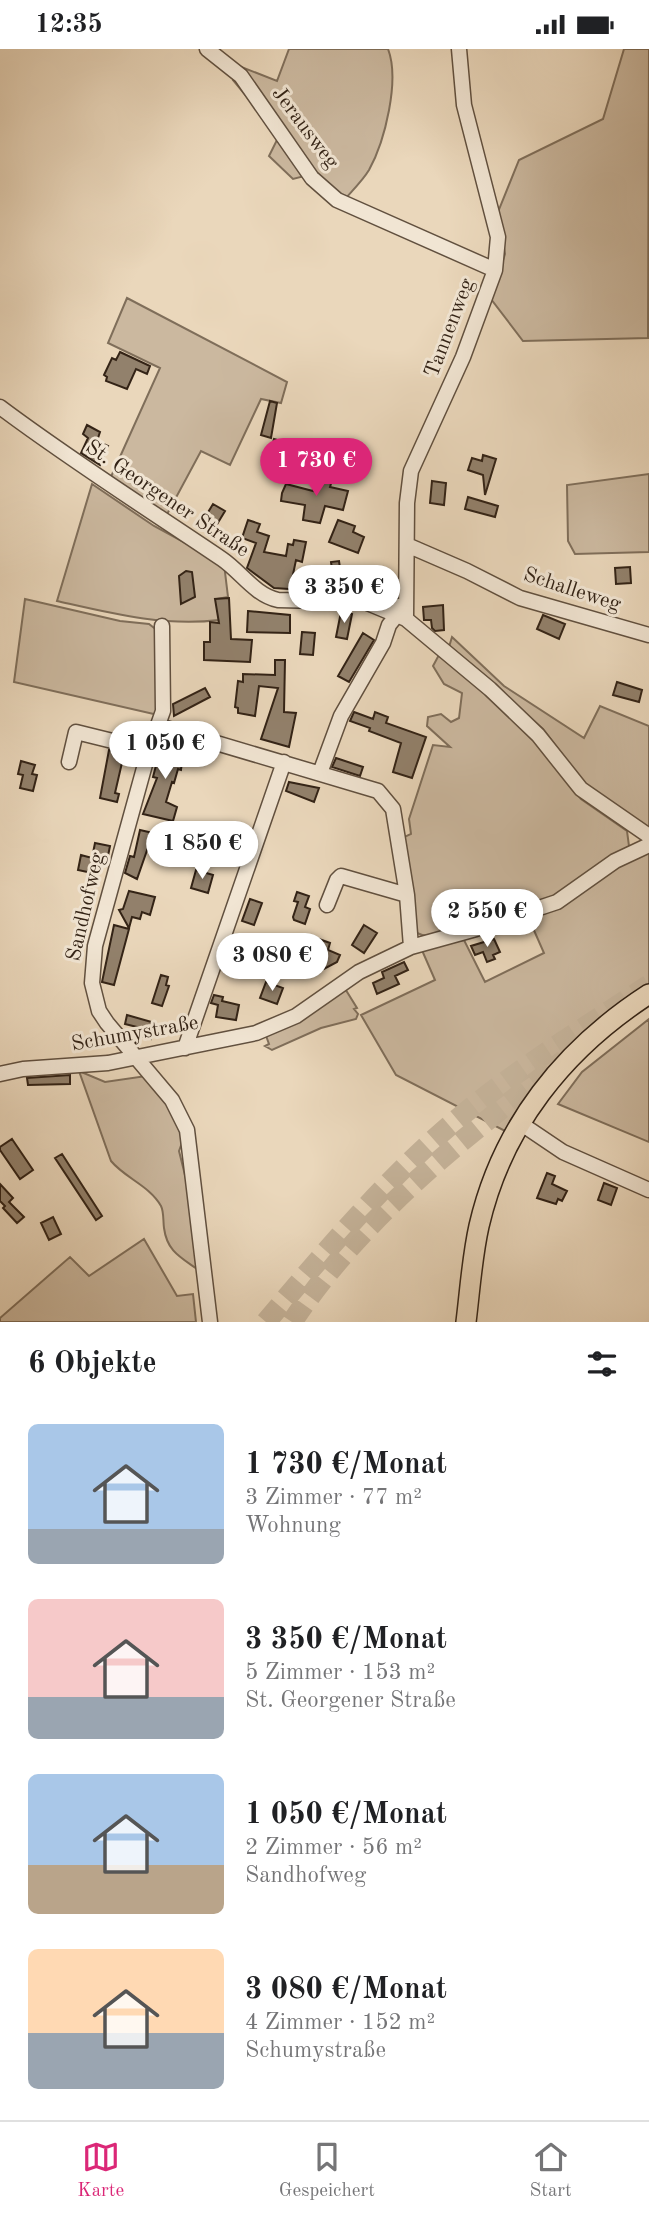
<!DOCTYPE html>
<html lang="de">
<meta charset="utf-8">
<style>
body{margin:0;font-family:"Old Standard TT",serif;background:#f6f6f6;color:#202124;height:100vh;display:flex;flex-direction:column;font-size:26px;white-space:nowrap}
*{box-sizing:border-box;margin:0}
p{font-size:23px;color:#757577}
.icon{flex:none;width:38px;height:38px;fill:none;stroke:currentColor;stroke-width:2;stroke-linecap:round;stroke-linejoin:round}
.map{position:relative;height:1273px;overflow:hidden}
.details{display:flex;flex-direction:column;background:#fff;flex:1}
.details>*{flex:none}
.price{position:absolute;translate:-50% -60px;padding:0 16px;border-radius:24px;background:#fff;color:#222;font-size:23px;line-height:46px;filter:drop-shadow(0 2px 4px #0008)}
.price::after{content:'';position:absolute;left:50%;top:42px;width:21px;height:16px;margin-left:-10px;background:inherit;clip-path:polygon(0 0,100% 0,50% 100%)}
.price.active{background:#db2777;color:#fff}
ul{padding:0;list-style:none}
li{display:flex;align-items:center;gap:21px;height:175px;padding:0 28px}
li span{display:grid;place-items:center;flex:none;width:196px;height:140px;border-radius:10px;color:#555}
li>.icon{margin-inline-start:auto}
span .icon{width:84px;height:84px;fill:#fffc;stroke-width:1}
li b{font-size:30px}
h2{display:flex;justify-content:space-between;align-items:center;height:84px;padding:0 28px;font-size:30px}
.status{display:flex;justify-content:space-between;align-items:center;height:49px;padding:0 35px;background:#fff;direction:ltr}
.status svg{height:19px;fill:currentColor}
.tabs{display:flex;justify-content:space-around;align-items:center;height:98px;border-top:2px solid #e0e0e0;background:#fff;font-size:19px;color:#757577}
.tabs a{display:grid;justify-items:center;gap:4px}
.tabs .active{color:#db2777}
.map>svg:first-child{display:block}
</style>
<div class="status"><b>12:35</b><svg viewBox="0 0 49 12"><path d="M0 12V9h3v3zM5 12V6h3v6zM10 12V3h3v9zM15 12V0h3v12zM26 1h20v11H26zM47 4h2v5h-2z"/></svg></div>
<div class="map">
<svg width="649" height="1273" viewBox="0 0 649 1273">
<rect width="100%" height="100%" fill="#ead7bb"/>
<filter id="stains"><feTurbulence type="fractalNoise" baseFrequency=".00286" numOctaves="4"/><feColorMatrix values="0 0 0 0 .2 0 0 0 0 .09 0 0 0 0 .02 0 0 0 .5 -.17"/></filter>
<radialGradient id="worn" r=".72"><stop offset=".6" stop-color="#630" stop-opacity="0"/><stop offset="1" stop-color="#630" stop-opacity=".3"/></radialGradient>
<path fill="#cbb89f" stroke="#7f6e5a" stroke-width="2" d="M289,0H388C400,31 385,92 369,121C363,131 353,141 345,150L316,124L293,130L269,107L279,87L233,31L239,17L277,32Z
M624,0H649L648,289L523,292L491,250L505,205L498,163L519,111L603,70Z
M127,249L287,333L281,354L261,350L230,416L201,402L165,469L110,430L160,319L108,294Z
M649,425V503L575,505L568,492L567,436Z
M92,435L154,477L224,515L228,548L216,550L219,571C164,578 110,564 57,552Z
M25,550L120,572L149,575L158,582V666L14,633Z
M452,588L504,637L584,689L600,657L649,677V780L590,742L543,680L449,598Z
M440,604L487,644L536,691L581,750L627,782L629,797L571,840L514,863L508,857L482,869L466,868C451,878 436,894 417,884L402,789L411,785L409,770L433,696L450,698L427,677L428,668L441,665L451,673L459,669L462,644L444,635L433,617Z
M649,803V934L576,990L546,1022L505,1082L396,1026L361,966L435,931L421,899L464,891L485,933L544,904L529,870L562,858L624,811Z
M344,938L357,959L354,960L358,965L356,970L321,979L272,1001L265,997L269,995L265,984Z
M649,970V1093L558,1055L582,1023Z
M79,1022L105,1033L146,1027L170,1058L183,1091L179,1102L188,1138L197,1220C180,1208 167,1202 164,1179C163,1172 164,1163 161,1157C150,1137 125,1129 111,1112Z
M144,1190L177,1247L193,1245L196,1273H0V1269L70,1208L89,1227Z"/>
<path fill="#92816c" stroke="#332316" stroke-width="2" d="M120,303L150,317L147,325L136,320L127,340L106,332L107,328L104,326L112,309L116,311Z
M270,352L277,354L271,389L261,386Z
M87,376L100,383L97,392L108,397L100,416L81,404L88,389L83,385Z
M274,390L288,394L280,425L265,421Z
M483,406L496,410L485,446L483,426L468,421L472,409L482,412Z
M318,424L333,428L330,438L348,442L343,461L325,457L320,474L303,471L305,456L281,452L282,444L286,435L313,442Z
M432,432L446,434L444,456L430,454Z
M468,448L498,457L495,468L465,460Z
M213,455L225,462L216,477L204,470Z
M248,471L260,475L257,483L269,487L264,503L286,507L288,495L293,496L294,491L306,493L302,513L296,511L291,535L319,534V542L274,539L247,519L256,494L242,489Z
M338,471L355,477L353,483L364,488L358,504L329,493Z
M339,512L340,519L346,518L347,535L327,537L325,521L332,520L331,513Z
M630,518L631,534L616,535L615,519Z
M186,522L192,523L195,548L181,555L179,527Z
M229,549L231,590L252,591L250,613L204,611V593H210V573L219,574L215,550Z
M443,556L444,581L435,582L432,579L431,571H424L423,558Z
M248,562L290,566V584L247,583Z
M341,563L352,565L347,590L336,588Z
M543,566L565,575L559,590L537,580Z
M302,583L315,584L313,606L300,605Z
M363,584L374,591L349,633L338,627Z
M275,611H285L284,663L296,664L289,698L261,690L278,639L259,637L255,667L238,664V659L235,658L238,632L243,633V625L275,626Z
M617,633L642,641L639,653L613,646Z
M205,639L210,648L174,667L173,655Z
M354,663L373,670L375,663L388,668L386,674L426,688L412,729L393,723L401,694L369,682L370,679L350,672Z
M163,690L184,696L181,721L178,720L174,734L172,733L166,753L177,758L173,772L143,765L157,729L153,728Z
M109,701L124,705L115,744L119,745L117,753L100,749Z
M336,709L363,718L360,727L332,718Z
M21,712L35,716L32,725L37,726L33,742L20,739L23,726L18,725Z
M289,733L319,739L314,753L286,742Z
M140,781L153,784L137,830L125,824L130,807L134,808Z
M95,794L110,797L106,817L99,815L97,825L78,821L81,806L92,809Z
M196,821L213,826L208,844L191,839Z
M129,842L155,848L150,866L142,863L140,870L132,868L129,879L119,861L123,860Z
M297,843L309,847L305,858L310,860L305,875L294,871L293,868L298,853L294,852Z
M250,850L262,854L254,876L242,872Z
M114,876L129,880L114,936L102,933Z
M364,876L377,884L364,904L352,896Z
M316,889L330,894L328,901L340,906L337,913L324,920L316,917L322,901L313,898Z
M494,890L500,903L493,906L495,910L487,913L483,903L475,906L471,897Z
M404,913L408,921L395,927L399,935L377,945L373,934L384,929L382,923Z
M161,926L168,928L166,936L169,937L162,957L152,954Z
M266,933L283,939L277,955L260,949Z
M214,946L223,948L222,952L239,956L236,971L216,968L218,956L211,954Z
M127,966L155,974L151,990L139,987L141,979L125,975Z
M70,1026V1035L28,1036L27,1029Z
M12,1090L33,1121L20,1130L0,1101V1098Z
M62,1105L102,1167L96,1171L55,1109Z
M547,1124L555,1127L552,1135L567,1142L562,1152L558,1150L556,1155L537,1149Z
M604,1134L617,1139L611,1156L598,1151Z
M0,1135L13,1149L9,1153L24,1168L17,1174L3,1159L5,1157L0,1152Z
M53,1168L61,1185L49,1191L41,1174Z"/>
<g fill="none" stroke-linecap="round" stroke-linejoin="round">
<path stroke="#c5b39a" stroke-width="21" stroke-dasharray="21 10" stroke-linecap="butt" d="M266,1273C321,1208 376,1142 440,1085C504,1028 578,983 649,936
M292,1273C363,1167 464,1088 564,1011"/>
<g stroke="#61503f" stroke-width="17">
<path id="minor" d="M207,0L241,27L312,129L337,151L495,221
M0,358C72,412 148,460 222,510C241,523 255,546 278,551L365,553L406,570L490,640L538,686L581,740L649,787
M407,496L467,522L520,549L649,586
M406,570L407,454L411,422L463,308L495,221L498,188L464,56L459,0
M162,577L163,662L149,701L95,897L92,934L99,962L107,974L172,1051L187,1081L210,1273
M159,677L378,742L393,760L407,846L411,898
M69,713L76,683L149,701
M320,724L341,667L383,594L389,576L397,566L398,557
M327,856L337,831L341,827L407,846
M185,999L284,713
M0,1025L23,1020L108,1014L256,984L296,967L359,923L411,898L476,880L557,853L615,812L649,796
M520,1074L563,1103L649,1141"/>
</g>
<g stroke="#332316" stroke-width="22">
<path id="major" d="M466,1273C470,1241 472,1208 479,1177C502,1077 564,1000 649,945"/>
</g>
<use href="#minor" stroke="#f1e5d3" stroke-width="14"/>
<use href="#major" stroke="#ead7bb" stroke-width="19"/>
</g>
<g text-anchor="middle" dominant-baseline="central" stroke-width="6" stroke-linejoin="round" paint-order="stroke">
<g font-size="21" fill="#332316" stroke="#f1e5d3">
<text transform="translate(305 79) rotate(53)">Jerausweg</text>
<text transform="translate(450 279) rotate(-69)">Tannenweg</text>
<text transform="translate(167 450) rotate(34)">St. Georgener Straße</text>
<text transform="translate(572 541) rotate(18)">Schalleweg</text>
<text transform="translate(86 858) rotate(-77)">Sandhofweg</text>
<text transform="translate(135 985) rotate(-10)">Schumystraße</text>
</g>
</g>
<rect width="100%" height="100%" filter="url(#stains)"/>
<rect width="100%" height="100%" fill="url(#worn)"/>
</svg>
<b class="price active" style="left:316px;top:449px">1 730 €</b>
<b class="price" style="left:344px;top:576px">3 350 €</b>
<b class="price" style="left:165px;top:732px">1 050 €</b>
<b class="price" style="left:202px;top:832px">1 850 €</b>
<b class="price" style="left:487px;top:900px">2 550 €</b>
<b class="price" style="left:272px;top:944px">3 080 €</b>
</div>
<section class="details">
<h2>6 Objekte<svg class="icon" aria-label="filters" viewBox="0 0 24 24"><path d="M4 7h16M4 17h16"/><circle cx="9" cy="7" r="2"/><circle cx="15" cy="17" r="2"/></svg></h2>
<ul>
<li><span style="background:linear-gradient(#a9c7e8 75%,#9aa5b1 0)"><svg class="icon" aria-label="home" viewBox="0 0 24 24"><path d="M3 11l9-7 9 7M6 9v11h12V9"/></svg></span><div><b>1 730 €/Monat</b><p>3 Zimmer · 77 m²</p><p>Wohnung</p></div></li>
<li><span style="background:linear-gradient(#f6c9c9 70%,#9aa5b1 0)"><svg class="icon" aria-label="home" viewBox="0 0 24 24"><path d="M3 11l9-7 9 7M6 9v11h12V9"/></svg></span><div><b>3 350 €/Monat</b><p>5 Zimmer · 153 m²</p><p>St. Georgener Straße</p></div></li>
<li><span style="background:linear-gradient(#a9c7e8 65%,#b9a48a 0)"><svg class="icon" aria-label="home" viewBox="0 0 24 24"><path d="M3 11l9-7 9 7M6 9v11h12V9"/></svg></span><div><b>1 050 €/Monat</b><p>2 Zimmer · 56 m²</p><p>Sandhofweg</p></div></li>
<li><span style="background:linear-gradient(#ffd9b3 60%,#9aa5b1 0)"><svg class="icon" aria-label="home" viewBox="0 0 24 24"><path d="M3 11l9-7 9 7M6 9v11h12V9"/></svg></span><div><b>3 080 €/Monat</b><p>4 Zimmer · 152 m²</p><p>Schumystraße</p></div></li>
</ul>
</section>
<nav class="tabs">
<a class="active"><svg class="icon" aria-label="map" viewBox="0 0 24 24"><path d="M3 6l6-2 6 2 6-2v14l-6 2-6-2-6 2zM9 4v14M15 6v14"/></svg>Karte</a>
<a><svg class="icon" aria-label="saved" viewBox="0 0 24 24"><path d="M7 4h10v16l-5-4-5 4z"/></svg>Gespeichert</a>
<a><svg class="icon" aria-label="home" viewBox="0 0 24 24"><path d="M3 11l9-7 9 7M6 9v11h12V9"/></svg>Start</a>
</nav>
